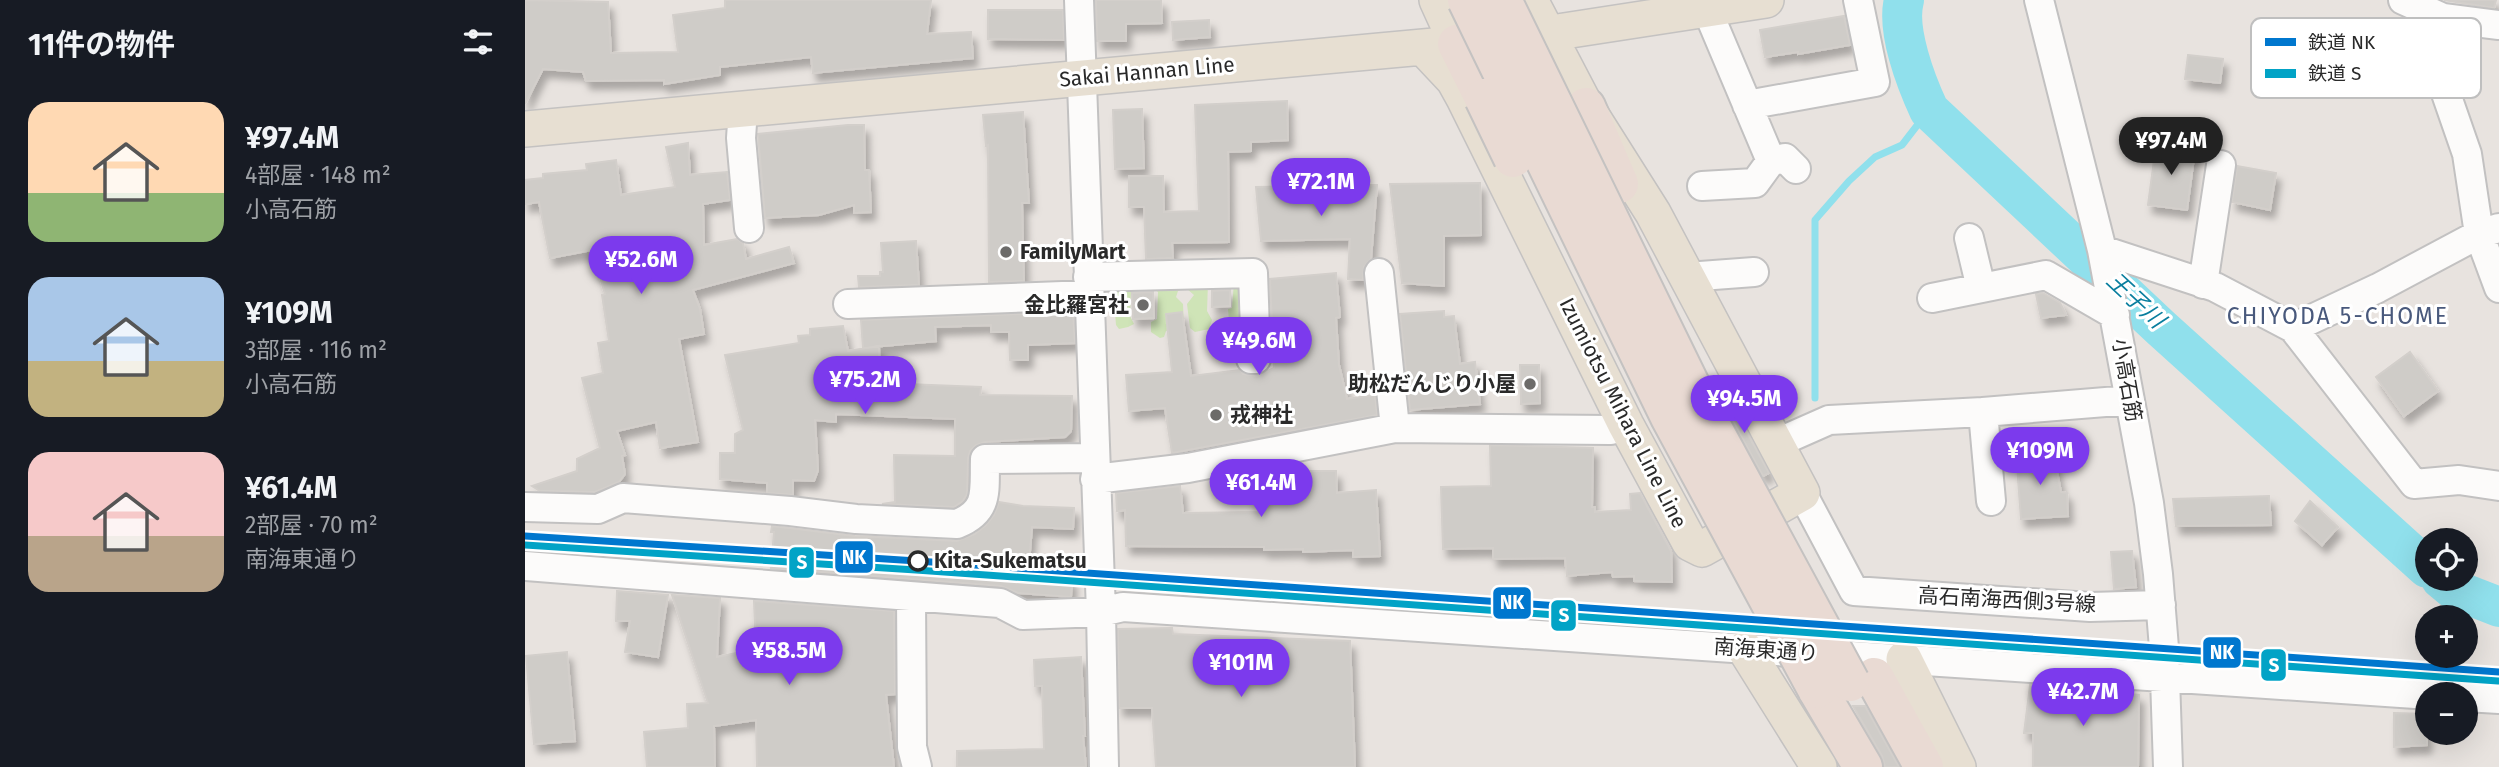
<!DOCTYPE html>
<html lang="ja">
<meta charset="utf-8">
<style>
body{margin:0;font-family:"Fira Sans","Noto Sans JP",sans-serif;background:#20242c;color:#f1f3f6;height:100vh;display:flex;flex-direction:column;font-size:26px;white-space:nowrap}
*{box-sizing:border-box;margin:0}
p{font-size:23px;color:#9ea1a6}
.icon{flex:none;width:38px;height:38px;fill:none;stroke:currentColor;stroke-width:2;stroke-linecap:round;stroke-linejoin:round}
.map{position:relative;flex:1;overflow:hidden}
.sheet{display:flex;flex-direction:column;background:#171b24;width:525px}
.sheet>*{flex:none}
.fabs{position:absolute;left:1890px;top:528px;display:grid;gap:14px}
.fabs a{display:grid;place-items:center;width:63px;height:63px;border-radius:50%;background:#171b24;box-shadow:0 7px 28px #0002;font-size:35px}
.price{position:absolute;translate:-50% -60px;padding:0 16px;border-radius:24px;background:#7c3aed;color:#fff;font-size:23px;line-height:46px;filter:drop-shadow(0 2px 4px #0008)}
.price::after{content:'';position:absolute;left:50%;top:42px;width:21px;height:16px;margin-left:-10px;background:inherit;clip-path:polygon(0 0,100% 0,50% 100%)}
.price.selected{background:#222;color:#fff}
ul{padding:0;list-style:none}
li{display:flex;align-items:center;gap:21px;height:175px;padding:0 28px}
li span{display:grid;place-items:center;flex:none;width:196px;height:140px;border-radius:21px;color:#555}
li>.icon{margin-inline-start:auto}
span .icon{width:84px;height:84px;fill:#fffc;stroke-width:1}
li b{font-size:30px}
h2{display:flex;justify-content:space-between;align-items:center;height:84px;padding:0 28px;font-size:30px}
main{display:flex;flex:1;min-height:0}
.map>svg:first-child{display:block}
</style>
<main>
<section class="sheet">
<h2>11件の物件<svg class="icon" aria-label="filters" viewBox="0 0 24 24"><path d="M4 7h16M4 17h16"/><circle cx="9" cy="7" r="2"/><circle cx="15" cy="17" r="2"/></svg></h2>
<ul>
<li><span style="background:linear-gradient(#ffd9b3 65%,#8fb573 0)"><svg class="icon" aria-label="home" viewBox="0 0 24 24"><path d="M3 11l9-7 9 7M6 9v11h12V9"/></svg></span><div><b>¥97.4M</b><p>4部屋 · 148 m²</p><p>小高石筋</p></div></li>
<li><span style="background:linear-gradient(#a9c7e8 60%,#c2b280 0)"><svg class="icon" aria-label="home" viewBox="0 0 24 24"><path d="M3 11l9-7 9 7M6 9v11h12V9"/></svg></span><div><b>¥109M</b><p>3部屋 · 116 m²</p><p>小高石筋</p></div></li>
<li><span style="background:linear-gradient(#f6c9c9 60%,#b9a48a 0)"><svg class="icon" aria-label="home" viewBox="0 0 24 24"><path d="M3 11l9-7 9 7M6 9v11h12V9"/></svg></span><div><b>¥61.4M</b><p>2部屋 · 70 m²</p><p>南海東通り</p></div></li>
</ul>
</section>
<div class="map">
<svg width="1974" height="767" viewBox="0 0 1974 767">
<defs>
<filter id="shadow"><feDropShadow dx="4.5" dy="8" stdDeviation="3.5" flood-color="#0004"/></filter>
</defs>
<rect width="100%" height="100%" fill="#e8e3df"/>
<path fill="#cfe4b7" d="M717,278L715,324L717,335L713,337L705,333L703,309L707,308L709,282Z
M683,283L682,311L687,320L684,329L670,332L665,328L662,304L669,295L661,288L653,291L651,297L658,304L659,328L641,331L639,337L635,338L626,332V322L632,319L633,292L630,289L606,290L605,316L609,324L603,327L594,329L591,325L588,287Z"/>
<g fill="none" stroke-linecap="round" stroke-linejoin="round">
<path stroke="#90e0ec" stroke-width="7" d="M1290,398V220L1324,181L1350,157L1377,145L1404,110"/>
<path stroke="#90e0ec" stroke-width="40" d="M1379,0C1371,30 1391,82 1404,110L1636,328L1902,568
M1916,579L1928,589L1974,607"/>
</g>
<path fill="#cfccc8" stroke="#d3cfcb" stroke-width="2" filter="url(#shadow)" d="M0,0L83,2L86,53L153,52L148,15L200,8V0H406L402,34L446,32L448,58L288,73L286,57L195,67V75L139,84V80L61,81L58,72L18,69L0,104Z
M571,0H636L637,23L601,24V41H572Z
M1919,0H1971L1969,8Z
M463,10H538L539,40L463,39Z
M1319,16L1325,45L1273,54V52L1240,57L1235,30Z
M684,20L685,37L648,40L647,22Z
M1663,55L1698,59L1695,83L1660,79Z
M762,101L763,140L726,142V151L703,152L704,242L647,243L648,258L621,259L619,207H604V176H638L639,212L674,211L670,105Z
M617,109L619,168L590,169L588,110Z
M498,112L504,203H497L499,281L464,282L463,145L461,146L458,115Z
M323,125H339L340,170H344L346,212L329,213V205L294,215L240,218L233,134Z
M163,143L165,175L202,172L205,200L178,204L179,245L212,239L218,243L221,259L264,247L269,263L168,290L175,309L179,334L154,339L173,442L135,448L131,422L92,431L100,455L97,456L100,474L94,482L70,492L15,491L7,486L52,471V459L75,448L57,378L78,373L73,343L84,341L77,295L80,294L67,250L25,258L14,202L0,204V180L18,178V174L62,170L61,164L91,160L96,195L150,187L141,147Z
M1631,145L1670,150L1662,210L1623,205Z
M1712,166L1751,173L1745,210L1707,202Z
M955,183L956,235L919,236V286L877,283L865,184Z
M852,185L846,259L839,267L838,280L823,279L825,239L736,241L731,187Z
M391,241L394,285L334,287L333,276H355V272H358L356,243Z
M811,273L815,317L811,318L814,365L822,399L850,395L852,415L647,453L640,408L604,411L601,375L647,372L641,314L657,312L666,376L715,370L718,374L732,376L749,368L745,279Z
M705,290V306L687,307V291Z
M628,292L629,318L608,319L607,293Z
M1518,293L1535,303L1541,315L1516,318L1511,294Z
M919,311V317L929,316L935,364L950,362L955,404L885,410L875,314Z
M548,312L550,343L503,345V360H485L484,332H466V325L410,327L411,341L338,348L336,320Z
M318,326L323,351L354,346L355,383L456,387L455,395L547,396L546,431L540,437L460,442L451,445L445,451L443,458L442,494L438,501L429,507L357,504L370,502L369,455L430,456V419L311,414V422L290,420L293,470L289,481L268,480V495L242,493V483L195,479V453H210V434L218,430L200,355L274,343L273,336L285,335V329Z
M1885,352L1913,391L1879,416L1851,377Z
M995,365H1014L1015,403L996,404Z
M1201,394L1244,473L1238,476L1195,397Z
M965,445L1068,448L1067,507H1070V512L1106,510L1105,494L1115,493L1146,551L1147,582L1109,581V576L1088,577L1087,572L1042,576L1040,558L968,559V548L918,549L916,487L966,486Z
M1491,452L1529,456L1536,492L1542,493L1543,516L1496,519Z
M776,471H811L812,493L851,490L855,556L828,557V550L778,552V549L739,550V547L601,546L600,510L592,511L591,493L655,486L658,513L738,512L737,478L776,476Z
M1744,496L1746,525L1651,526L1648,499Z
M1785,501L1813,527L1797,545L1770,521Z
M474,502L498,506L549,508L548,529L507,527L503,576L547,579L546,597L493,593L476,586L246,568L249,532H246L247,526L330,536L432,541L450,534L461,525L469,515Z
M1607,551L1611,587L1589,589L1586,552Z
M92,591L143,595L133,657L100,652L105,621H91Z
M147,595L195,598L192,657L231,649L229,601L369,611L370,694L361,695L369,767H232L231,720L189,726L190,767H122L119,732L163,728L162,704L183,703Z
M647,628L648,634L825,641L830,767H631L627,708H594L593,629Z
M42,652L50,741L9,744L1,656Z
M556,657L560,736H558L561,767H432V751L519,749L517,686H510L509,660Z
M1505,685L1614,695L1613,767H1508V733H1499Z
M1328,706H1340L1374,767H1360L1357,756Z
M1869,713L1902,714V745L1869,747Z"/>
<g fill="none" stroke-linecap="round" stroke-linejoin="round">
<g stroke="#c2c1c1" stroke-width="32">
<path id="minor" d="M554,0L576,612L579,767
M1178,0L1246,161
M1514,0L1577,250L1624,503L1633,574L1639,648L1643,767
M1878,0L1918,18L1974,25
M1918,18L1917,82L1942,154L1954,234L1974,288
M1222,105L1350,82L1333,0
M218,109L216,138L224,228
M1177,186L1230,183L1246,161L1260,158L1271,169
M1444,238L1456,288
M1577,250L1690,287L1768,328L1853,288L1954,234L1974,228
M854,273L870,428
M563,277L728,273L731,359H726
M1162,277L1229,272
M1678,284L1696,165
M1407,298L1521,275L1590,315
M323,304L564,295
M1768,328L1889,484L1934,480L1974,486
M1458,412L1466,501
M1252,443L1304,420L1458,412L1605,400
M570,479L663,468L870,428L1086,430L1101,425
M1277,493L1329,591L1565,607L1636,605
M0,507L73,509L98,498L265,511L331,519L432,524C465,511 459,490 460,459L570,458
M0,566L475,603L498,615L576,612L598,607L1905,695
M386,597L387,747L392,767
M1941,697L1974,699"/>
</g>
<g stroke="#c4c2c1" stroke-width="38">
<path id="major" d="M912,0L932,44
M1000,37L1241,0
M898,47L929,80L939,98L1101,425L1165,543L1177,549L1277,493L1128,213L1061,107L1005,0
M0,129L920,45
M1220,649L1294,767
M1379,659L1433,767"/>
</g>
<g stroke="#c4c2c1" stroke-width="42">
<path id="highway" d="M932,44L959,98
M1061,107L1094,184
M1349,677L1399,767
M1292,689L1338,767"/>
</g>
<use href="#minor" stroke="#fcfbfa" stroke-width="28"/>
<use href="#major" stroke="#e7dfd2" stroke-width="35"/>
<use href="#highway" stroke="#e9dad3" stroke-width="38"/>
<g stroke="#c4c2c1" stroke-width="42" stroke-linecap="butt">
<path id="highway-bridge" d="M942,0L1145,417L1292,689
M977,0L1177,409L1325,682
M959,98L988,158"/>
</g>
<use href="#highway-bridge" stroke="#e9dad3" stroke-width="38"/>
<g stroke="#fff" stroke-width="12">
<path id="rail-1" d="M0,536L392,561L1974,672"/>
</g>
<g stroke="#fff" stroke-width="12">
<path id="rail-2" d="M0,545L391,570L1973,681"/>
</g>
<use href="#rail-1" stroke="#0077ce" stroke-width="7"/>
<use href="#rail-2" stroke="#02a3c6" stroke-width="7"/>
</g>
<g fill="#6c6b69" stroke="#fff" stroke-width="2.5">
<circle cx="481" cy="252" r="7"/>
<circle cx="618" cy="305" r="7"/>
<circle cx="1005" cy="384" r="7"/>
<circle cx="691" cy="415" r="7"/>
</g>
<circle fill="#fff" stroke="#2a2a2a" stroke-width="3.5" cx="393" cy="561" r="9"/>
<g text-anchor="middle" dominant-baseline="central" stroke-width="6" stroke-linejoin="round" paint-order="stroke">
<g font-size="21" fill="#2a2a2a" stroke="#fff">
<text transform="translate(622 72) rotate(-5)">Sakai Hannan Line</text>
<text transform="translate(1602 380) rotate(80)">小高石筋</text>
<text transform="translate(1098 413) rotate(63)">Izumiotsu Mihara Line Line</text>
<text transform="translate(1482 600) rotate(3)">高石南海西側3号線</text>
<text transform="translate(1241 650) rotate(4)">南海東通り</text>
</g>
<g font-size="21" font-weight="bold" fill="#2a2a2a" stroke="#fff" text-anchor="start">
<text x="495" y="252">FamilyMart</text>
<text x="604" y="305" text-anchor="end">金比羅宮社</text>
<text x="991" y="384" text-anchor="end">助松だんじり小屋</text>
<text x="705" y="415">戎神社</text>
</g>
<g font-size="21" font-weight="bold" fill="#2a2a2a" stroke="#fff" text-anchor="start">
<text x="409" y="561">Kita-Sukematsu</text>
</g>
<g font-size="23" font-style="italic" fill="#097e9e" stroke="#fff">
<text transform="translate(1611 300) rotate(43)">王子川</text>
</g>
<g font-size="23" letter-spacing="2" fill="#49597c" stroke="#fff">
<text x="1813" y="316">CHIYODA 5-CHOME</text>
</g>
</g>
<rect x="1726" y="18" width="230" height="80" rx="10" fill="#fff" stroke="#bfbfbf" stroke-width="2"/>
<rect x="1740" y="38" width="31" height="8" fill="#0077ce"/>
<rect x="1740" y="69" width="31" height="9" fill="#02a3c6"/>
<g font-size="19" fill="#2a2a2a">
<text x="1783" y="49">鉄道 NK</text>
<text x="1783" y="80">鉄道 S</text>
</g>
<g stroke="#fff" stroke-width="2.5">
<rect x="309" y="540" width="40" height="34" rx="7" fill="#0077ce"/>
<rect x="263" y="546" width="27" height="33" rx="7" fill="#02a3c6"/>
<rect x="967" y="586" width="40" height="34" rx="7" fill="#0077ce"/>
<rect x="1025" y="599" width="27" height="33" rx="7" fill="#02a3c6"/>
<rect x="1677" y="636" width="40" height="33" rx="7" fill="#0077ce"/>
<rect x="1735" y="648" width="27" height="34" rx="7" fill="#02a3c6"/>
</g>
<g font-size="19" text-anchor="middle" font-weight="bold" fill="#fff">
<text x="329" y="564">NK</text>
<text x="277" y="569">S</text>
<text x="987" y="609">NK</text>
<text x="1039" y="622">S</text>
<text x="1697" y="659">NK</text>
<text x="1749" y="672">S</text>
</g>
</svg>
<div class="fabs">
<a><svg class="icon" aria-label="locate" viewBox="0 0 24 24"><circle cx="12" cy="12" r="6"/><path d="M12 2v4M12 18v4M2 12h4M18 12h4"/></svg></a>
<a>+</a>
<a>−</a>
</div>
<b class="price selected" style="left:1646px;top:177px">¥97.4M</b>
<b class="price" style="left:796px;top:218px">¥72.1M</b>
<b class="price" style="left:116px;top:296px">¥52.6M</b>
<b class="price" style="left:734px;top:377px">¥49.6M</b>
<b class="price" style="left:340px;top:416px">¥75.2M</b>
<b class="price" style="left:1219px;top:435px">¥94.5M</b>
<b class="price" style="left:1515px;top:487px">¥109M</b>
<b class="price" style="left:736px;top:519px">¥61.4M</b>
<b class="price" style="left:264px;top:687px">¥58.5M</b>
<b class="price" style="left:716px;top:699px">¥101M</b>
<b class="price" style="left:1558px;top:728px">¥42.7M</b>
</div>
</main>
